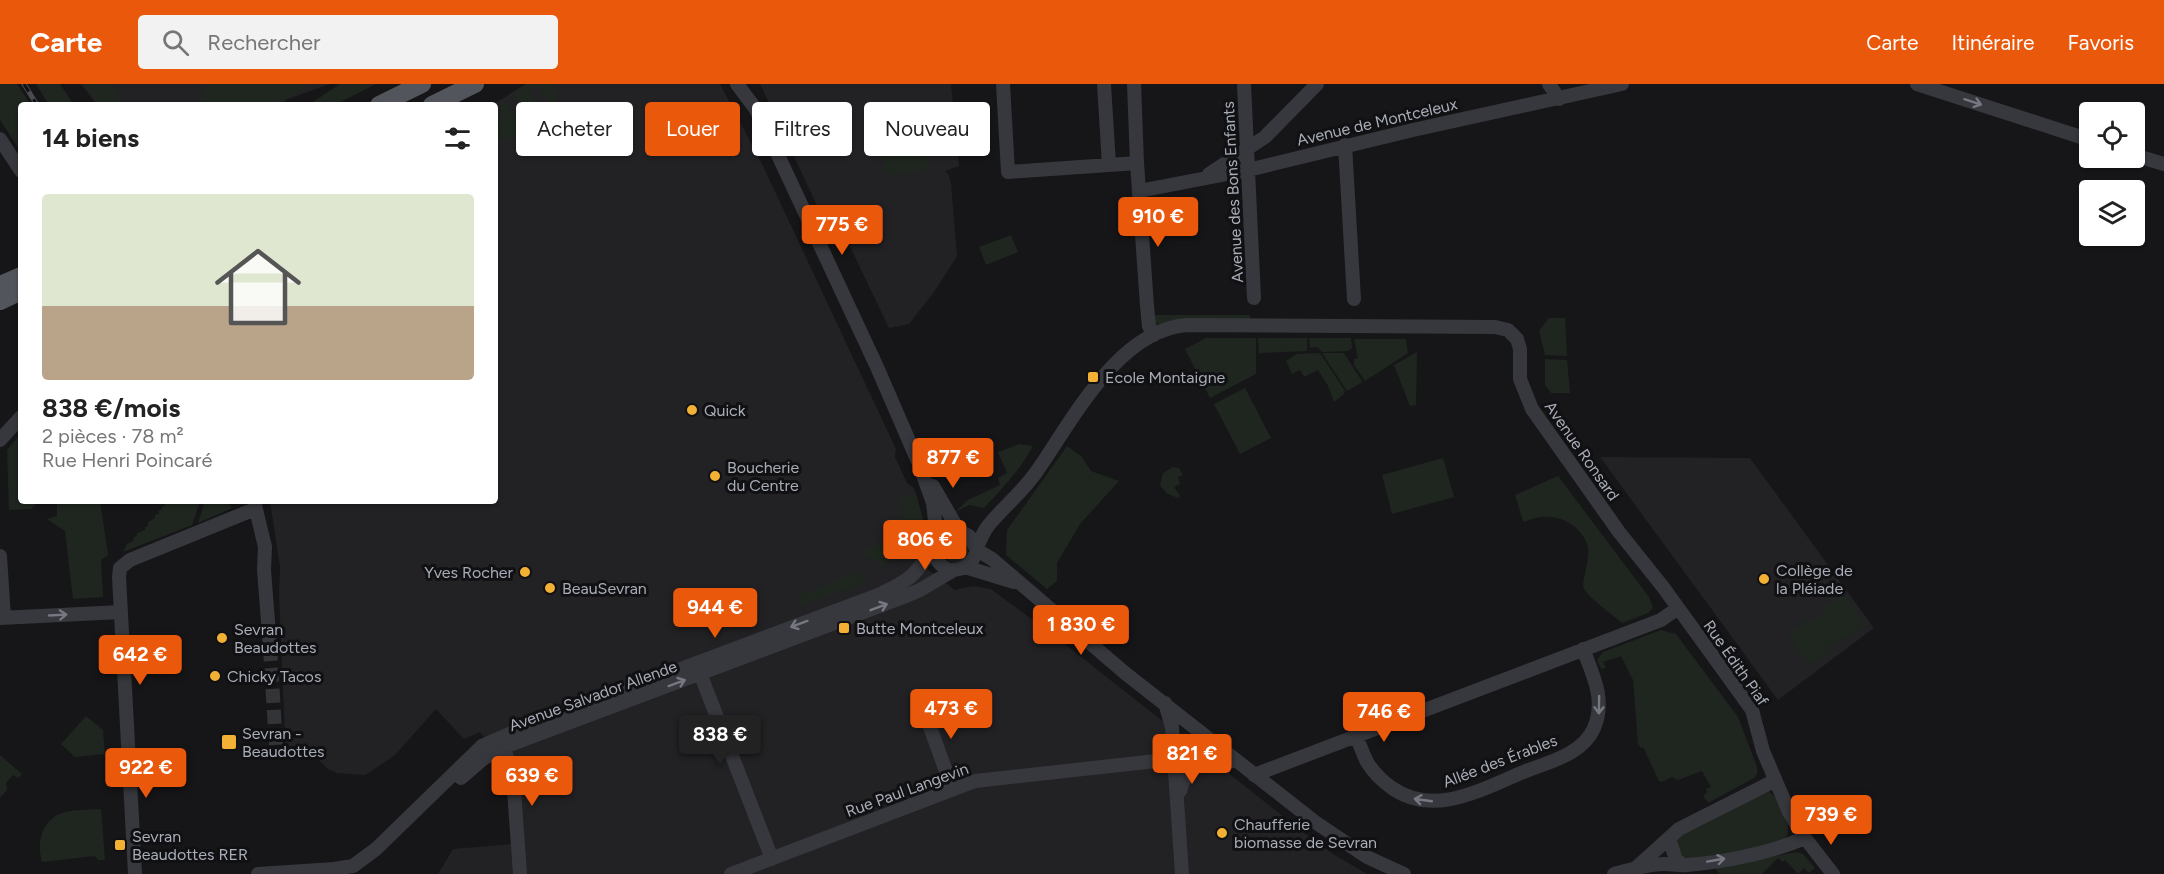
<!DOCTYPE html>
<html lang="fr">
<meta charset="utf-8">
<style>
body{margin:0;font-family:Figtree,sans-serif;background:#f2f2f2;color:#222;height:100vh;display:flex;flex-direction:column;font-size:22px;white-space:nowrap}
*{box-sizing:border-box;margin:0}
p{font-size:20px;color:#767676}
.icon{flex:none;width:33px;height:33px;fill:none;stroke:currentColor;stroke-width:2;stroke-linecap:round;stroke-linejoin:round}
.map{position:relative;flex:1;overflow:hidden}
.drawer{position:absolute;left:18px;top:18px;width:480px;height:402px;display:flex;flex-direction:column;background:#fff;border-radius:6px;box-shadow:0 2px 4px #0004}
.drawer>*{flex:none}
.guide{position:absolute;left:516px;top:18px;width:570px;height:54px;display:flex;gap:12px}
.tools{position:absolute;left:2079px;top:18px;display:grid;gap:12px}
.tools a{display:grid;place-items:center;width:66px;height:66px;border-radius:6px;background:#fff;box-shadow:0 2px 4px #0004;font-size:30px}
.price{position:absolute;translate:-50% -51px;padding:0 14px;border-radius:6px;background:#ea580c;color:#fff;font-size:20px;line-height:39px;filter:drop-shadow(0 2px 3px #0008)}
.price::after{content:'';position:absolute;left:50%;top:36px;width:18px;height:14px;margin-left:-9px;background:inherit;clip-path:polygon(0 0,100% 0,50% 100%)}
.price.active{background:#222;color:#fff}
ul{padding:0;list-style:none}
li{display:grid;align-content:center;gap:12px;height:318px;padding:0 24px}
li+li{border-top:2px solid #e0e0e0}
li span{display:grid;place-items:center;height:186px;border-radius:6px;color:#555}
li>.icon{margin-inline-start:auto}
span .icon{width:108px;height:108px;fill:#fffc;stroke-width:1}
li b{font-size:26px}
h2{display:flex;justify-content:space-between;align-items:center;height:72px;padding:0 24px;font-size:26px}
.pill{padding:0 21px;border-radius:6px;background:#fff;box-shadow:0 2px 4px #0004;font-size:21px;line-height:54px}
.pill.active{background:#ea580c;color:#fff}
header{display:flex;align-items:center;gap:36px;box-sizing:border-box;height:84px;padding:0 30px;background:#ea580c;color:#fff}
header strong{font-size:28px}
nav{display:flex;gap:33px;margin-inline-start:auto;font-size:21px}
.search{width:420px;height:54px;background:#f2f2f2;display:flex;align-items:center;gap:15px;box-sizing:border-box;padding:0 21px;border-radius:6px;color:#767676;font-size:22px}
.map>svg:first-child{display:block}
</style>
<header>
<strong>Carte</strong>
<div class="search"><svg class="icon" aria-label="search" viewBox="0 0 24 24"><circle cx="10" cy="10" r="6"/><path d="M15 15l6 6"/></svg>Rechercher</div>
<nav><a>Carte</a><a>Itinéraire</a><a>Favoris</a></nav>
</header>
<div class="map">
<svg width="2164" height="790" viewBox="0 0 2164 790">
<rect width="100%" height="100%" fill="#161618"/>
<path fill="#222225" d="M81,0H330L271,21H97Z
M526,0H720L763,82L896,365L895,373L907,399L914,404L923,435L921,454L913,474L955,506L973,502L991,505L1056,553L1308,752L1333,770L1367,790H438L453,765L512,760L508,695L504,680L480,648L464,655L436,625L394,672L365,691L337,689L328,685L316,673L286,676L279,510L280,483L270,417H495V21H492Z
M760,0H951L959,82L945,87L949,91L951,99L957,172L934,208L909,240L889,244L842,146L829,147Z
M1600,373L1750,374L1874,544L1778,616Z"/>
<path fill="#1e261f" d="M0,0H17L31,21H21V68L0,36Z
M36,0H60L74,21H49Z
M84,0H110L120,12V21H98Z
M207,0H308V1L279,21H200Z
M340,0H376L335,21H308Z
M526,0H555L556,19L584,59L587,66V76L537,2L528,7L573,72L570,76L530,34L513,8Z
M505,18L541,59C524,52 512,52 496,60L501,19Z
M922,20L928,87L885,91L879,25Z
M1011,151L1018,168L986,181L979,163Z
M1152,231H1250V236L1185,235L1159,241L1154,238Z
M1549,234H1565L1567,272L1545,271L1539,247Z
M1206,254H1256V290L1210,314L1185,265Z
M1258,254H1307V267L1259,269Z
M1309,254H1351L1352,264L1348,267L1322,268L1317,263L1310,264Z
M1354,255H1406L1408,269L1365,297L1354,281V275L1358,274Z
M1417,268L1416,321L1410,322L1394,281Z
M1320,269L1345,307L1344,310L1334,318L1328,302L1318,286L1304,293L1300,286L1292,290L1286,277L1297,270Z
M1322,269H1344L1362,297L1361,299L1347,307Z
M1545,275L1567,276L1570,309H1551L1545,301Z
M1245,304L1271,354L1240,370L1214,320Z
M21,349V417H39L31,425L9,426L7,366Z
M1019,360L1033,362C1020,386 1003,404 984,424L969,421L955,428L968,416L1000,401L998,394L1007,389L998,368Z
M1067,362L1081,372L1091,387L1119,397L1080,440L1057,479V497L1047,505L1006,471L1007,446Z
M1443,374L1454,413L1392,430L1382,391Z
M1173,383L1179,384L1183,391L1178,393L1180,400L1174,403L1180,412L1178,414L1166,409L1160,401L1163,389Z
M1558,392L1649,513L1653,524L1648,529L1622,539C1612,530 1591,516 1584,505C1580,498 1592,474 1587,460C1578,435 1547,426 1525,438L1523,437L1515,411Z
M898,410L907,412L916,410L923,435L921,454L909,450Z
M57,417H100L108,471L101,476L103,513L73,515L65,447L47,435L57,432Z
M164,417H175V419L183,420V417H200L192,441L123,468L127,460L133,457L134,453L137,452V449L145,446V443L148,442V438L155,434V431L159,430L158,426H161L162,423L165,422Z
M205,417H226L232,424L198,439Z
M899,454L886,484L857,467Z
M944 467a12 12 0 1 1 24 0a12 12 0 1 1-24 0Z
M856,487L869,496L797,524L801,511Z
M1841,510L1843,513L1846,512L1864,537L1862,539L1864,541L1846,555L1844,552L1828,563L1830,567L1812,580L1810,577L1807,578L1789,553L1791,551L1789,548L1807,535L1809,538L1825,527L1823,523Z
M1661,546L1676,550L1738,633L1757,683V690L1754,694L1708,719L1703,711L1707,709L1706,705L1711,703L1702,687L1678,696L1672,693L1662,698L1659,697L1643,663L1641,664L1638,660L1633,596L1621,572L1603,578L1606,584L1601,585L1597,576L1603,568Z
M86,632L103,646L105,670L75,673L61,660Z
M0,671L22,690L18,694L13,691L6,699L7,706L0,714Z
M1768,707C1778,712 1792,741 1787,752C1785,756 1779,759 1775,761L1681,777L1676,754Z
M101,725L105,776H98L95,772L42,778C36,758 42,736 62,729C74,725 89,726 101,725Z
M1797,768L1803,770L1815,784L1809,789L1804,784L1798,790L1785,776L1783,778L1778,774L1762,790H1720L1714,783Z"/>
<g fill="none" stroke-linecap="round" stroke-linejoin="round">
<path stroke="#333438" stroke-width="14" stroke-dasharray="14 7" stroke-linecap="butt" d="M270,563L276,662"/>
<path stroke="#37383d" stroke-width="14" d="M737,0L755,24L778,71L877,283L919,380L933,419L937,455
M1003,0L1008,88L1137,79
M1104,0L1109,81
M1134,0L1137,79L1147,222L1149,242L1154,251
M1244,0L1254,214
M1549,0L1559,15
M1917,0L2090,56
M0,55L21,87
M1345,61L1354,215
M2134,71L2164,80
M1209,90L1265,53L1317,0
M1139,107L1248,86L1413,46L1622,0
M0,356L21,333
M933,402L959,447
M254,417L265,463L264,486L270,563
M959,447L969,452L977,466C973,479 964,487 949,486C923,473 934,449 959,447Z
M977,462C981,456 983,448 988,442C1003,423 1023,408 1037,387C1072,337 1118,246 1187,241L1495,243L1508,246L1517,255L1520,265V295L1532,325L1619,448L1663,503L1752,626L1763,667L1789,728L1805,754L1833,790
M977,466L992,475L1125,589L1315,738L1367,773L1404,790
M0,472L4,534
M965,483L1014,498
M0,534L121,528
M698,584L772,775
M921,618L952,704
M1165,619L1172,643L1182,790
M1356,652C1360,661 1363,670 1367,678C1373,688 1382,697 1392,704C1435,734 1484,704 1526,687C1549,678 1583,670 1594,644C1606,616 1593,591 1583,565
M501,655L513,692L520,790
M1254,691L1661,536L1678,524
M461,694L483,675L504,663L901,514L920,506L954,486
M1180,707C1190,675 1203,671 1235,677
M1669,754L1676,776L1683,781
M1637,783L1679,745L1774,697
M135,790L119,493L120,484L130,476L255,425
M258,790L334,785L353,782L376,765L482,662L516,647L878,511C911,496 916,491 935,460
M731,790L975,697L1174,675
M1614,790C1630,786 1647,780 1664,780C1672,780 1679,782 1687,781C1725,778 1770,769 1805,754"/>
<path stroke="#53555c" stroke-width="18" d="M379,21L422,0
M432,21L475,0
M0,201L21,192
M0,217L21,207"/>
<g stroke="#4a4c52" stroke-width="5">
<path id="rail" d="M24,0L37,21"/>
</g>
<use href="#rail" stroke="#111113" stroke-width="3" stroke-dasharray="9" stroke-linecap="butt"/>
</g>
<defs><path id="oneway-shaft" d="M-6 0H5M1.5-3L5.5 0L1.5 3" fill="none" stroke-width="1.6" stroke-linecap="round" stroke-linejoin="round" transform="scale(1.5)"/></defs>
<g stroke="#757881">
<use href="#oneway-shaft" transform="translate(1973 18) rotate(18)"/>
<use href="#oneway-shaft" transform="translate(879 523) rotate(-21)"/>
<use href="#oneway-shaft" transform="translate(58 531) rotate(-3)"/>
<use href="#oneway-shaft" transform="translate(799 540) rotate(160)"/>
<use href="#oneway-shaft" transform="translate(677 599) rotate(-20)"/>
<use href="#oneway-shaft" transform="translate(1599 621) rotate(91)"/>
<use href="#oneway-shaft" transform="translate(1423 716) rotate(-172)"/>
<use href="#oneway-shaft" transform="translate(1716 776) rotate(-10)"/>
</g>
<g fill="#f2b134" stroke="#111113" stroke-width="2">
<rect x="1087" y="287" width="12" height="12" rx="3"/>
<circle cx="692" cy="326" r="6"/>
<circle cx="715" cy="392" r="6"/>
<circle cx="525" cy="488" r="6"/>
<circle cx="1764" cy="495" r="6"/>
<circle cx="550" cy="504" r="6"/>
<rect x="838" y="538" width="12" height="12" rx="3"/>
<circle cx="222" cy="554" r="6"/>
<circle cx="215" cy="592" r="6"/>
<rect x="221" y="650" width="16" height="16" rx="3"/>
<circle cx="1222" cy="749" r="6"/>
<rect x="114" y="755" width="12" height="12" rx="3"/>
</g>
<g text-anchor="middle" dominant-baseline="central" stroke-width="6" stroke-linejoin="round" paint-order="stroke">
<g font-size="16" fill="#a8adb8" stroke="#111113">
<text transform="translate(1377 38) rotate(-13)">Avenue de Montceleux</text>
<text transform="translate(1233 108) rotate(-93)">Avenue des Bons Enfants</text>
<text transform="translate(1582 367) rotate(55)">Avenue Ronsard</text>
<text transform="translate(1736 579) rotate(55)">Rue Édith Piaf</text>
<text transform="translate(593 612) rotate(-20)">Avenue Salvador Allende</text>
<text transform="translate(1500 677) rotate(-21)">Allée des Érables</text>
<text transform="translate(907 706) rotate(-20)">Rue Paul Langevin</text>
</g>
<g font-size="16" fill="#a8adb8" stroke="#111113" text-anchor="start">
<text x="1105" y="293">Ecole Montaigne</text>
<text x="704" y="326">Quick</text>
<text x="727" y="383">Boucherie<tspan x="727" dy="18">du Centre</tspan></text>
<text x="1776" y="486">Collège de<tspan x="1776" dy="18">la Pléiade</tspan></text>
<text x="513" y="488" text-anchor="end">Yves Rocher</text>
<text x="562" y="504">BeauSevran</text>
<text x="856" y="544">Butte Montceleux</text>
<text x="234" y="545">Sevran<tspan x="234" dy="18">Beaudottes</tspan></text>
<text x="227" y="592">Chicky Tacos</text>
<text x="242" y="649">Sevran -<tspan x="242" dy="18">Beaudottes</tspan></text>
<text x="1234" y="740">Chaufferie<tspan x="1234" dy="18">biomasse de Sevran</tspan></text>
<text x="132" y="752">Sevran<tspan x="132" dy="18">Beaudottes RER</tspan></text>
</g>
</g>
</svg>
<div class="tools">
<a><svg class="icon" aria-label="locate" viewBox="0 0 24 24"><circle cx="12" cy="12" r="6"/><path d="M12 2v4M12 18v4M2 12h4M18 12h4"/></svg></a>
<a><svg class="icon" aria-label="layers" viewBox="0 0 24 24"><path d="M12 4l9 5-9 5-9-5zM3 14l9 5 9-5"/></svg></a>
</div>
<b class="price" style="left:1158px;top:164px">910 €</b>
<b class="price" style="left:842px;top:172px">775 €</b>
<b class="price" style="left:953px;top:405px">877 €</b>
<b class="price" style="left:925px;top:487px">806 €</b>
<b class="price" style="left:715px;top:555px">944 €</b>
<b class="price" style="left:1081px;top:572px">1 830 €</b>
<b class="price" style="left:140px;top:602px">642 €</b>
<b class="price" style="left:951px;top:656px">473 €</b>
<b class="price" style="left:1384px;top:659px">746 €</b>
<b class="price active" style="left:720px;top:682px">838 €</b>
<b class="price" style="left:1192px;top:701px">821 €</b>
<b class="price" style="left:146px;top:715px">922 €</b>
<b class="price" style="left:532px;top:723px">639 €</b>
<b class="price" style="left:1831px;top:762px">739 €</b>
<div class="guide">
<a class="pill">Acheter</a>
<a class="pill active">Louer</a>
<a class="pill">Filtres</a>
<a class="pill">Nouveau</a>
</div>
<section class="drawer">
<h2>14 biens<svg class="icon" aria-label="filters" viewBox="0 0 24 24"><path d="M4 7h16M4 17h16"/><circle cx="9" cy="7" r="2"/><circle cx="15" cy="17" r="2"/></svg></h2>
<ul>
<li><span style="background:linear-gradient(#dfe7d0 60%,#b9a48a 0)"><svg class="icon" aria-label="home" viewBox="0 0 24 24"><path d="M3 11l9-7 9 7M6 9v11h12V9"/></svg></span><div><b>838 €/mois</b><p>2 pièces · 78 m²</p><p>Rue Henri Poincaré</p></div></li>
</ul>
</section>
</div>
